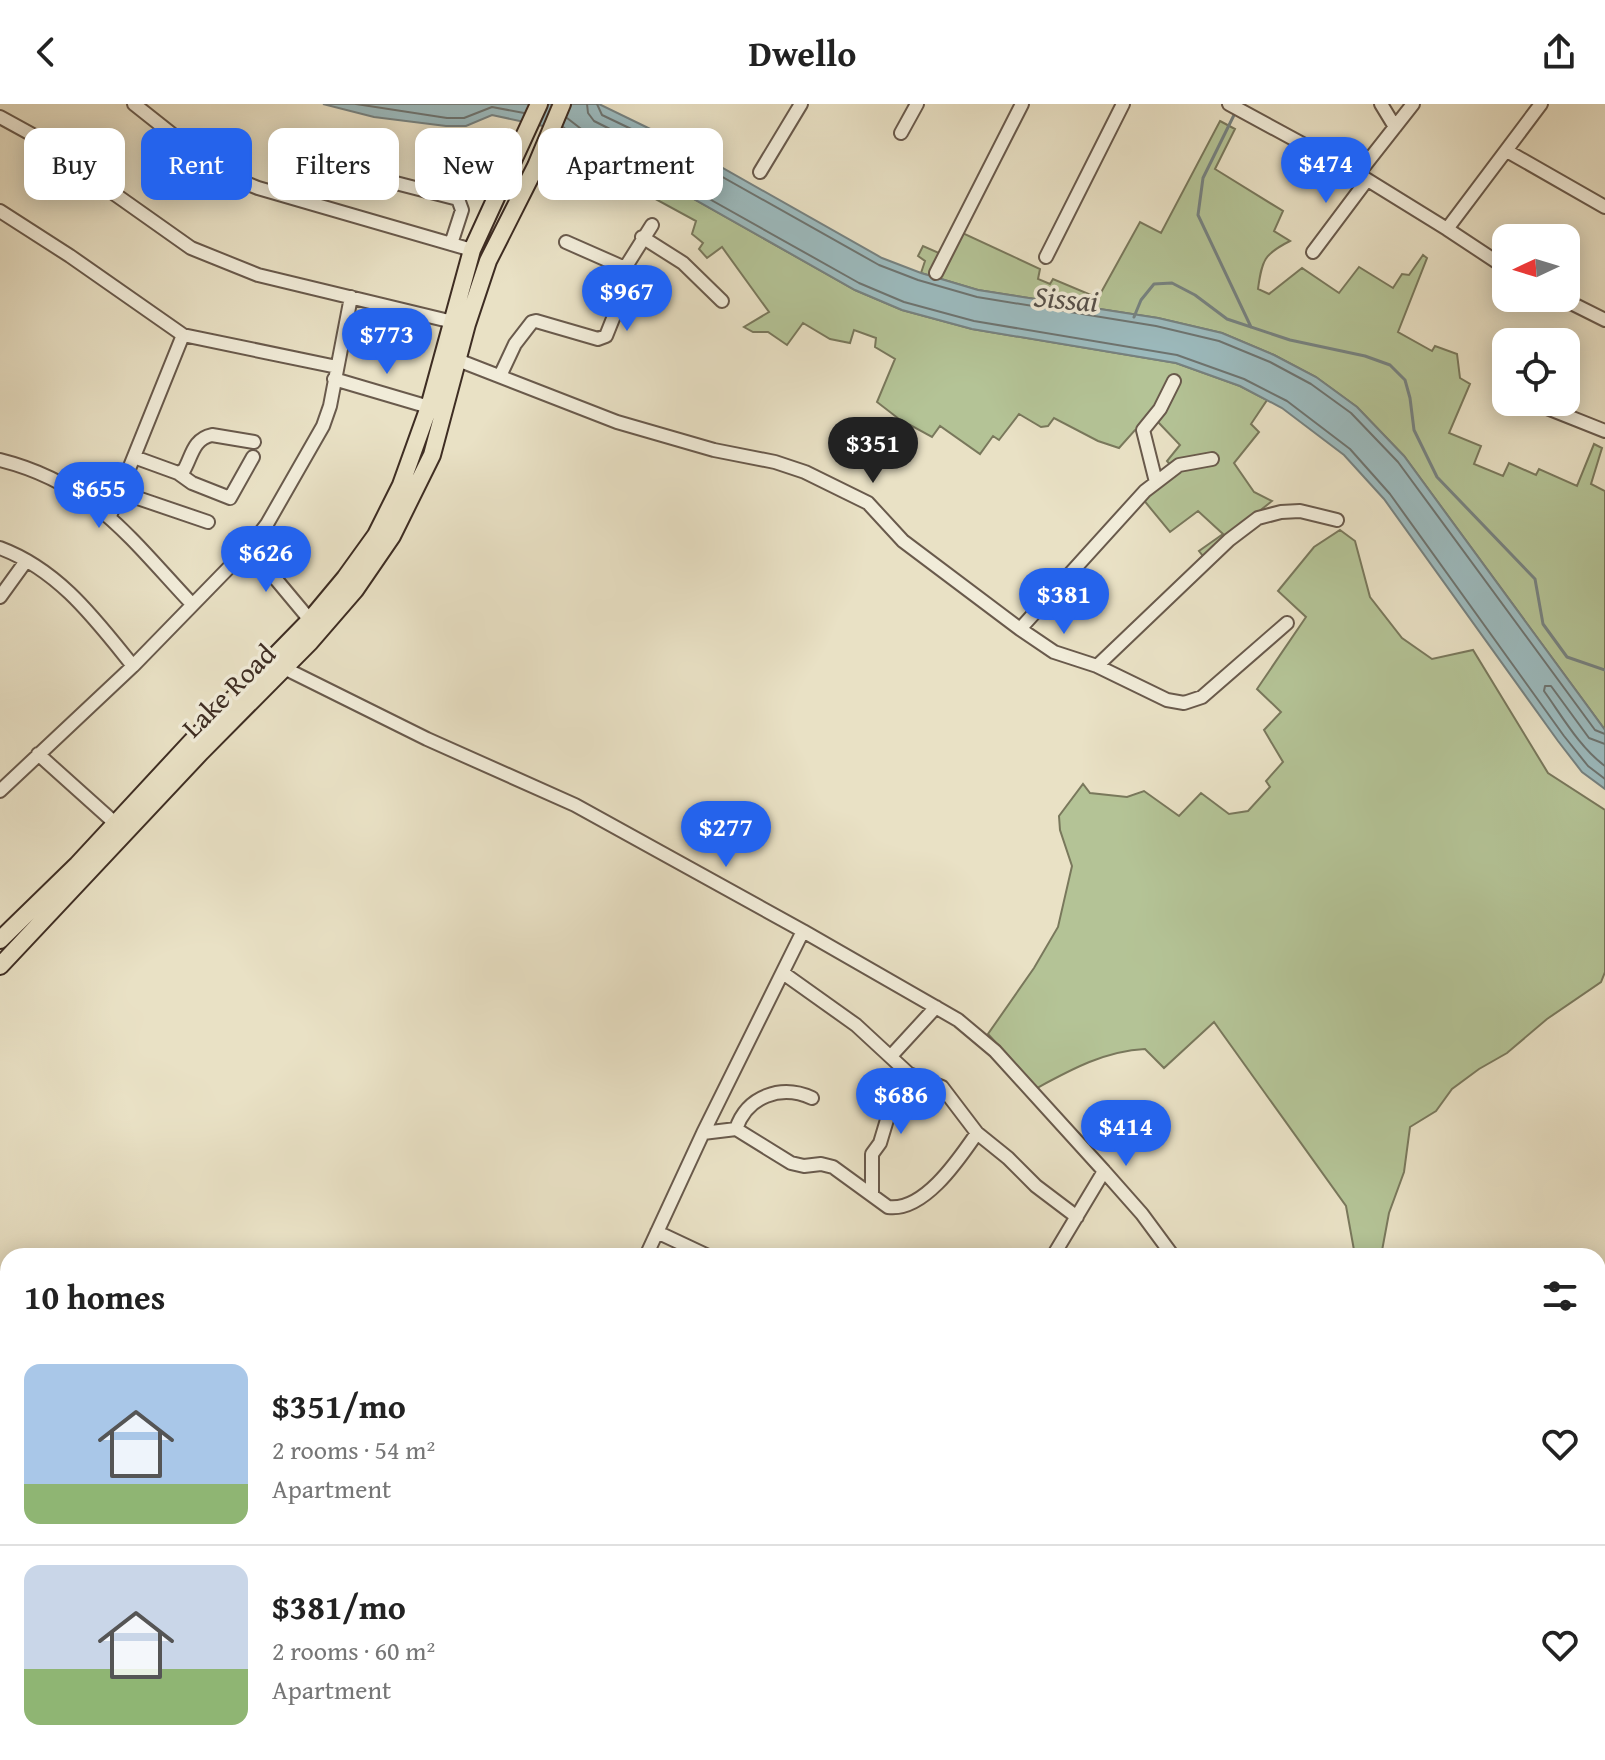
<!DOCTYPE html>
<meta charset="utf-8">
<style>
body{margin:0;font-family:"Gentium Book Plus",serif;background:#f6f6f6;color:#222;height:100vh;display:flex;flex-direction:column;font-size:30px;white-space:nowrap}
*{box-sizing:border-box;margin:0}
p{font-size:26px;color:#767676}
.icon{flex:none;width:44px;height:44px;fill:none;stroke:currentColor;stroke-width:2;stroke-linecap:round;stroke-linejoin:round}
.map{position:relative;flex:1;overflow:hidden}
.details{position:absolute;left:0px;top:1144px;width:1606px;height:512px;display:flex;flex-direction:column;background:#fff;border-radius:24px 24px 0 0;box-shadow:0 4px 20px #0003}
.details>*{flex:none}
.banner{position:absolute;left:24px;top:24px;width:800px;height:72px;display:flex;gap:16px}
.needle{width:52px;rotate:266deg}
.tools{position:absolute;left:1492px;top:120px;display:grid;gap:16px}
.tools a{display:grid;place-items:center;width:88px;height:88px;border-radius:16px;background:#fff;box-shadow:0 4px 20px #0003;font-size:40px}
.price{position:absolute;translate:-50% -68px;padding:0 18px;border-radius:28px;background:#2563eb;color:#fff;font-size:26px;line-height:52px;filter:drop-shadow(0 2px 4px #0008)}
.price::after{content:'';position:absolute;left:50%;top:48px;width:24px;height:18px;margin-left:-12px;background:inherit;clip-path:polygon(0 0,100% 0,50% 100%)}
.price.selected{background:#222;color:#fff}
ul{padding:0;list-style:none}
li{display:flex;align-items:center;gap:24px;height:200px;padding:0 24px}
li+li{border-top:2px solid #e0e0e0}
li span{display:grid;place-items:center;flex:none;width:224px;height:160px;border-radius:16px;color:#555}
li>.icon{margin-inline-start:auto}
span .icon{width:96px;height:96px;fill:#fffc;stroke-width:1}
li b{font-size:34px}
h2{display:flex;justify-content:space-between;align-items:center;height:96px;padding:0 24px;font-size:34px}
.chip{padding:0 28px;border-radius:16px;background:#fff;box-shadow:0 4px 20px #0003;font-size:28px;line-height:72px}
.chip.selected{background:#2563eb;color:#fff}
header{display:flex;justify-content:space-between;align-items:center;height:104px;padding:0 24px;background:#fff;font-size:36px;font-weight:800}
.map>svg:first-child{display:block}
</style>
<header><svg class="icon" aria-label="back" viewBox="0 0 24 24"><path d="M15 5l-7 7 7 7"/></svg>Dwello<svg class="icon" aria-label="share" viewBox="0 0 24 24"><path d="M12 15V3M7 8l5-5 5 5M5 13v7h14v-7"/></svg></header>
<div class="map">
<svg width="1605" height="1656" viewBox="0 0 1605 1656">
<rect width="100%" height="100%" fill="#e9e1c5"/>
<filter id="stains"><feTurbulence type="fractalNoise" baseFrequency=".0025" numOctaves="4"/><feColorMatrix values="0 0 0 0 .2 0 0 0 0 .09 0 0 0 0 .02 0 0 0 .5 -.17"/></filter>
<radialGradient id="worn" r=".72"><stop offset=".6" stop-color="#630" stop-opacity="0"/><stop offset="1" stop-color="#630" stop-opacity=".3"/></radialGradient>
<path fill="#b4c396" stroke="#79785c" stroke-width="2" d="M1220,17L1235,25L1215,65L1283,107L1274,127L1290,137C1264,150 1262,156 1258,185L1269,190L1302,164L1339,189L1359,163L1393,184L1402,170L1409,171L1423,151L1427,154L1398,228L1432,247L1435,242L1457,250L1460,274L1470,280L1449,329L1481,342L1474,360L1503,372L1509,359L1536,371L1539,365L1577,382L1594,340L1602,344L1591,380L1605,387V626L1404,352L1357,303L1316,273L1274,251L1222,229L1158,214L978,186L921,169L925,157L918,152L923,142L941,150L954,125L1040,165L1038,175L1050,180L1053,175L1098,194L1140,118L1161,129Z
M653,72L855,186L902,206L972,225L1176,259L1240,282L1267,296L1251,320L1259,328L1234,359L1254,388L1272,397L1203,452L1199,447L1223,430L1198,407L1170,428L1142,394L1176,368L1167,357L1180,341L1158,318L1135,326L1119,344L1098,337L1054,314L1048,322L1041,323L1019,310L999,336L993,332L980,350L940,322L932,333L899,315L877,298L895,255L875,243L876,234L854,226L850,239L830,235L803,219L787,241L768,228H753L744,223L769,208L722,143L707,154L699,145L703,139L692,130L696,117L648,91Z
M1340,426L1355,437L1370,493L1402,534L1432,555L1473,546L1548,669L1605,706V868L1601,878L1547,915L1507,949L1479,965L1452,985L1436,1007L1410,1023L1404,1068L1389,1109L1381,1152H1365L1354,1146L1346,1102L1214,918L1164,964L1145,945C1105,947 1072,965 1037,984L988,930L1034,864L1058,823L1072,762L1060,726L1059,712L1083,680L1090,689L1127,693L1144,687L1179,712L1201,689L1229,710L1248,707L1270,683L1266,677L1283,658L1264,626L1281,608L1257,585L1306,513L1278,487L1314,443Z"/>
<path fill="#9cbbbf" stroke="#768281" stroke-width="2" d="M323,0H599L675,37L882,154L921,169L978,186L1158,214L1222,229L1274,251L1316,273L1357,303L1404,352L1605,626V685L1582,668L1558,637L1384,395L1344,351L1282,304L1240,282L1176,259L972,225L902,206L855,186L653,72L608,63L543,22L492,11L466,22H446L374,13Z"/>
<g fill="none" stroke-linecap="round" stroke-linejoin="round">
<path stroke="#6d7471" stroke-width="2" d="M356,0L447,14H464L492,3L524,9
M597,0L602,11L671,44L879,161L918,176L977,193L1156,222L1219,237L1270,258L1311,280L1351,309L1398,358L1595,626L1605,630
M567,14L589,31L614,45L651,51L650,45L594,17L588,9L587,0
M563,23L584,40L610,55L656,65L859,179L904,198L974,217L1177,251L1244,275L1287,297L1350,345L1390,390L1564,632L1588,662L1605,675
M1605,640L1589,634L1551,582H1545L1544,587C1562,612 1580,644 1605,662"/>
<path stroke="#768281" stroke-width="3" d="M1236,7L1203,74L1198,111L1251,223
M1134,213L1141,196L1154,180L1172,179L1195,191L1227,215L1290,236L1365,252L1390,261L1405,276L1410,294L1414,326L1437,373L1535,475L1543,520L1567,553L1605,566"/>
<g stroke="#695a4c" stroke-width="16">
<path id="minor" d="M134,0L221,69L258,84L472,146
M1229,0L1358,70L1447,125L1541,0
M1381,0L1395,23
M0,13L51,41L92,74L191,144L258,171L453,218
M901,29L917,0
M1507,47L1605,103
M760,68L801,0
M1358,70L1413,0
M384,76L458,95L462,106L451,140
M0,107L70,152L183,231
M1447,125L1506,164
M642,133L683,159L722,197
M1313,148L1367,76
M1046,153L1123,0
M625,164L652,121
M936,169L1022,0
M1561,194L1605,216
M450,253L617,318L714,346L775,358L805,368L868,399L903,437L1020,525L1145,387L1179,361L1212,355
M500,272L515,240L532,218L536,217L598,235L606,232L620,197L625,164L566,138
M334,275L429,303
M1500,285L1506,287
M1532,298L1605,327
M134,353L178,369L184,366C192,352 193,335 212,331L254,338
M0,356C92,379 130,434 191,499
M178,369L192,379L230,394L253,353
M1156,378L1143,326L1160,305L1174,277
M120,388L208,418
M110,412L183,231L337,263
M249,443L310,516
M0,444C59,466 95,515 133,562
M0,493L26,457
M1020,525L1054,548L1097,562L1167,596L1184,599L1202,593L1287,519
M1097,562L1229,436L1258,414L1281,408L1300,407L1337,416
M286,565L427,635L575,701L803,827L703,1029L646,1152
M38,650L116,720
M0,687L133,562L249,443L267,420L323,322L330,302L351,193
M803,827L958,916L995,947L1104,1067
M783,869L856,921L909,970L942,983L977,1029L1008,1054L1036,1082L1077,1113
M891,952L936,903
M736,1025C747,992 781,980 812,994
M703,1029L736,1025L791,1059L804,1062L821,1060L833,1063L888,1103C924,1108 959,1055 977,1029
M872,1089V1050L880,1039L889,1009L909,970
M657,1128L708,1152
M1053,1152L1104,1067L1142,1110L1173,1152
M1598,1514L1605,1509
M0,1559L8,1554
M1050,1648L1060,1656
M1199,1648L1209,1656
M1318,1648L1323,1656
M592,1656L594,1648
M692,1656L695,1648
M1130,1656L1137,1648
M1413,1656L1423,1648"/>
</g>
<g stroke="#3e2d23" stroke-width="20">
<path id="major" d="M0,836L77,761L192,637L310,516L345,474L376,431L401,381L429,303L472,146L539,0
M0,862L201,648L310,538L355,486L392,432L432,351L467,220L488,157L536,62L562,0
M0,1254L8,1257
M0,1267L8,1271
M809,1648L824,1656
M841,1648L857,1656"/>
</g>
<use href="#minor" stroke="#f1ecd9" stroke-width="12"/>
<use href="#major" stroke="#e9e1c5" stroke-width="16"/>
</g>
<g text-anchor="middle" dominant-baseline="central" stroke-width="7" stroke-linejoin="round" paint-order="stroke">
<g font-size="28" fill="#3e2d23" stroke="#f1ecd9">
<text transform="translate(228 586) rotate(-45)">Lake Road</text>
</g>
<g font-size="30" font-style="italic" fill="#56504a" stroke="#f1ecd9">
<text transform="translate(1066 194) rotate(5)">Sissai</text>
</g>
</g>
<rect width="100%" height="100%" filter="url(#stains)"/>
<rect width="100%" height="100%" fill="url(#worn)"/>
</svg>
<div class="tools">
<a><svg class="needle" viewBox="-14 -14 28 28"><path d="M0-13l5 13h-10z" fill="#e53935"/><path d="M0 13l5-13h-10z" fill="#767676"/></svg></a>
<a><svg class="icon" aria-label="locate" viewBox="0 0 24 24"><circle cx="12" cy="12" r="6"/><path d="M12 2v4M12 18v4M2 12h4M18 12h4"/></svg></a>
</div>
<b class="price" style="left:1326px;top:101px">$474</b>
<b class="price" style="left:627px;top:229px">$967</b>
<b class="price" style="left:387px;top:272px">$773</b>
<b class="price selected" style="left:873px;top:381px">$351</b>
<b class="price" style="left:99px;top:426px">$655</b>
<b class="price" style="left:266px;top:490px">$626</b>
<b class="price" style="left:1064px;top:532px">$381</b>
<b class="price" style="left:726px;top:765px">$277</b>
<b class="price" style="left:901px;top:1032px">$686</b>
<b class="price" style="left:1126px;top:1064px">$414</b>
<div class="banner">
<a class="chip">Buy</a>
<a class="chip selected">Rent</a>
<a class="chip">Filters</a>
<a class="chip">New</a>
<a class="chip">Apartment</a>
</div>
<section class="details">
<h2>10 homes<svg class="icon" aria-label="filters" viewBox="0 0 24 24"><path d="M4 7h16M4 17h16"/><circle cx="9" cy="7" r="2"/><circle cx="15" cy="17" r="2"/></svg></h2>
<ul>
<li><span style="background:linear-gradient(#a9c7e8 75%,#8fb573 0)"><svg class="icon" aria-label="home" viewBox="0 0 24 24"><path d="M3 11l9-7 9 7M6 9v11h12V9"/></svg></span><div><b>$351/mo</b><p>2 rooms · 54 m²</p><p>Apartment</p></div><svg class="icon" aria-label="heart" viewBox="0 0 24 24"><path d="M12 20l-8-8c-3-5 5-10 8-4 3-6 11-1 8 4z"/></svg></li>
<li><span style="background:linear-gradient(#c9d6e8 65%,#8fb573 0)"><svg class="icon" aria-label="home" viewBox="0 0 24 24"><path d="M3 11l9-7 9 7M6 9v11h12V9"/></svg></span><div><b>$381/mo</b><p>2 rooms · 60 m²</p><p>Apartment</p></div><svg class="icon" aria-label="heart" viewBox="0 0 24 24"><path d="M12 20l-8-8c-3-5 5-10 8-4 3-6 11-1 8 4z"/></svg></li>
</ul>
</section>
</div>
